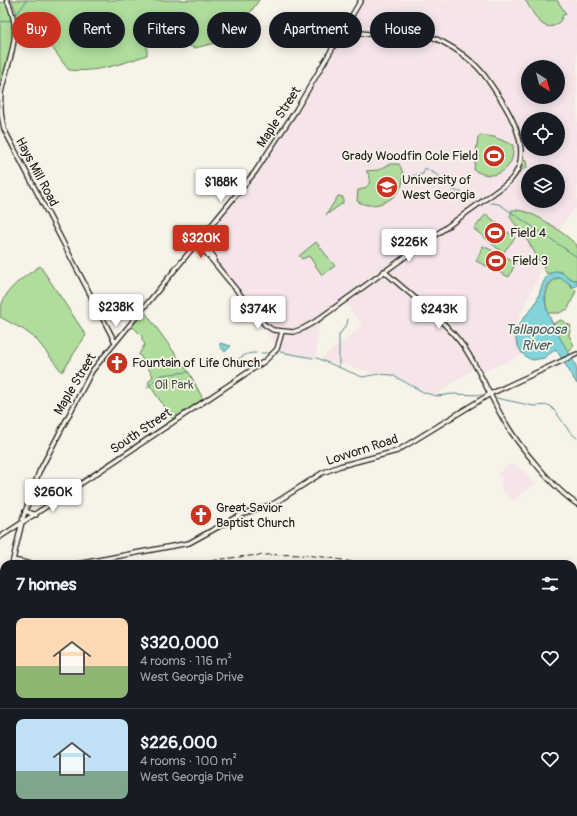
<!DOCTYPE html>
<meta charset="utf-8">
<style>
body{margin:0;font-family:Pangolin,sans-serif;background:#20242c;color:#f1f3f6;height:100vh;display:flex;flex-direction:column;font-size:15px;white-space:nowrap}
*{box-sizing:border-box;margin:0}
p{font-size:13px;color:#9ea1a6}
.icon{flex:none;width:22px;height:22px;fill:none;stroke:currentColor;stroke-width:2;stroke-linecap:round;stroke-linejoin:round}
.map{position:relative;flex:1;overflow:hidden}
.sheet{position:absolute;left:0px;top:560px;width:577px;height:256px;display:flex;flex-direction:column;background:#171b24;border-radius:12px 12px 0 0;box-shadow:0 2px 10px #0003}
.sheet>*{flex:none}
.banner{position:absolute;left:12px;top:12px;width:553px;height:36px;display:flex;gap:8px}
.needle{width:26px;rotate:144deg}
.controls{position:absolute;left:521px;top:60px;display:grid;gap:8px}
.controls a{display:grid;place-items:center;width:44px;height:44px;border-radius:50%;background:#171b24;box-shadow:0 2px 10px #0003;font-size:20px}
.price{position:absolute;translate:-50% -34px;padding:0 9px;border-radius:4px;background:#fff;color:#222;font-size:13px;line-height:26px;filter:drop-shadow(0 1px 2px #0008)}
.price::after{content:'';position:absolute;left:50%;top:24px;width:12px;height:9px;margin-left:-6px;background:inherit;clip-path:polygon(0 0,100% 0,50% 100%)}
.price.on{background:#c8321e;color:#fff}
ul{padding:0;list-style:none}
li{display:flex;align-items:center;gap:12px;height:100px;padding:0 16px}
li+li{border-top:1px solid #363941}
li span{display:grid;place-items:center;flex:none;width:112px;height:80px;border-radius:8px;color:#555}
li>.icon{margin-inline-start:auto}
span .icon{width:48px;height:48px;fill:#fffc;stroke-width:1}
li b{font-size:17px}
h2{display:flex;justify-content:space-between;align-items:center;height:48px;padding:0 16px;font-size:17px}
.pill{padding:0 14px;border-radius:18px;background:#171b24;box-shadow:0 2px 10px #0003;font-size:14px;line-height:36px}
.pill.on{background:#c8321e;color:#fff}
.map>svg:first-child{display:block}
</style>
<div class="map">
<svg width="577" height="816" viewBox="0 0 577 816">
<rect width="100%" height="100%" fill="#f7f3e8"/>
<filter id="ink" filterUnits="userSpaceOnUse"><feTurbulence type="fractalNoise" baseFrequency=".025" numOctaves="2"/><feDisplacementMap in="SourceGraphic" scale="8" xChannelSelector="R" yChannelSelector="G"/><feConvolveMatrix kernelMatrix="1 2 1 2 8 2 1 2 1" color-interpolation-filters="sRGB"/></filter>
<g filter="url(#ink)">
<path fill="#f5e5e9" fill-rule="evenodd" d="M362,0H577V207L564,222L513,331L524,354L477,375L474,369L435,395L425,393L396,377L378,374L321,359L362,326L345,302L319,321L316,358L298,356L281,352L199,246L258,172L305,101ZM528,67H558V97H528ZM528,119H558V149H528ZM528,171H558V201H528Z
M511,463V465L514,463L519,469H523L535,484L529,489H526L514,501L498,486L503,485L500,484L502,479L497,474Z"/>
<path fill="#afdd9c" stroke="#667c5c" d="M11,0H259L239,29L227,40L195,48L185,45L174,31L147,45V55C122,64 95,73 69,70C59,59 47,37 36,30L19,33L16,11Z
M525,0H557L566,14L563,15C561,20 559,24 553,26C540,31 531,8 525,0Z
M6,1C19,32 11,58 0,89V3Z
M481,135L494,137L513,145C516,169 495,183 474,170L478,137Z
M526,160L527,167L519,172L522,161Z
M390,164H399C401,168 404,174 403,179C402,199 373,212 357,201L358,190C369,189 374,179 366,171L378,170Z
M338,196L343,197V203L326,215Z
M512,210C532,208 562,232 577,245V280C565,282 567,265 547,274L529,243L510,217Z
M486,214L515,238L503,253L474,229Z
M316,242L335,266L322,275L309,256L302,259L299,256Z
M483,246L516,262L509,277L476,261Z
M40,266L86,335L62,372L36,339L24,330L0,317C0,291 20,280 40,266Z
M558,278L564,279L576,291L568,309L559,313H548C544,301 544,284 558,278Z
M143,312H145L190,374L203,399L173,419L148,383L153,376L139,354L145,344L142,340V336L132,326Z
M561,320L571,326L569,335L574,346L568,353L552,324Z
M4,727V751L0,742V729Z
M313,812H341L342,816H311Z"/>
<path fill="#82d3da" stroke="#598a8e" d="M554,271C565,270 568,281 577,280V286L573,287C568,283 561,275 554,279C527,297 568,347 576,366C577,370 577,379 577,384L556,349L544,358L533,360C526,358 522,354 519,348C508,329 527,317 536,302C542,290 541,278 554,271Z
M220,343L231,346L225,352L220,346Z"/>
<g fill="none" stroke-linecap="round" stroke-linejoin="round">
<path stroke="#598a8e" stroke-width="1" d="M14,18L27,0
M0,22L11,20
M410,176L423,174L425,168L439,176L453,190L472,196
M491,203L499,204L577,257
M280,352L313,358
M261,353H271
M317,358L362,377L379,374L392,375L425,393L437,396L453,394L481,395
M226,366C238,362 243,352 256,353
M339,367V335L347,324L348,319
M147,388L160,375L188,372
M496,398L534,406L549,405C560,414 565,430 577,438
M360,812L366,816"/>
<g stroke="#1c1c1c" stroke-width="6">
<path id="secondary" d="M7,0C24,35 8,59 1,93C0,105 1,117 4,129L115,342
M200,239L214,257V261
M198,243L265,325L273,330L293,332L302,329L316,321L505,185C537,160 514,118 496,92C489,82 483,71 473,63C462,53 446,43 432,37C401,24 376,44 346,27
M384,271C410,295 443,318 464,347C480,370 490,397 505,422C518,445 555,490 577,504
M25,511L36,515
M0,537C89,479 176,420 265,361L277,349L282,332
M13,560L31,564
M12,564L23,518L39,472L92,371L255,172L296,110L361,0
M77,564L189,543L240,515L275,503L322,473L340,466L397,451L490,394L577,354
M0,607L4,593
M573,642H577
M0,774L4,772"/>
</g>
<g stroke="#1c1c1c" stroke-width="7">
<path id="primary" d="M0,752L4,761
M35,812L37,816"/>
</g>
<use href="#secondary" stroke="#f7f3e8" stroke-width="3.5"/>
<use href="#primary" stroke="#fcde96" stroke-width="4"/>
<path stroke="#1c1c1c" stroke-width="1" stroke-dasharray="6 3" stroke-linecap="butt" d="M194,564C249,553 306,550 360,564
M0,605L4,604
M529,812L530,816"/>
</g>
</g>
<defs>
<g id="stadium-disc" transform="scale(1.15)"><circle r="9.5" fill="#c8321e" stroke="#f7f3e8"/><path d="M0-5a6.5 5 0 1 0 0 10a6.5 5 0 1 0 0-10ZM-3.5-1.8h7v3.6h-7Z" fill="#fff"/></g>
<g id="university-disc" transform="scale(1.15)"><circle r="9.5" fill="#c8321e" stroke="#f7f3e8"/><path d="M0-5L7-2L0 1L-7-2ZM-4 1L0 2.5L4 1V4Q0 6-4 4Z" fill="#fff"/></g>
<g id="church-disc" transform="scale(1.15)"><circle r="9.5" fill="#c8321e" stroke="#f7f3e8"/><path d="M-1.2-6h2.4v3.5h3.3v2.4h-3.3V6h-2.4V-.1h-3.3v-2.4h3.3Z" fill="#fff"/></g>
</defs>
<g fill-rule="evenodd">
<use href="#stadium-disc" x="494" y="156"/>
<use href="#university-disc" x="387" y="187"/>
<use href="#stadium-disc" x="495" y="233"/>
<use href="#stadium-disc" x="496" y="261"/>
<use href="#church-disc" x="117" y="363"/>
<use href="#church-disc" x="201" y="515"/>
</g>
<g text-anchor="middle" dominant-baseline="central" stroke-width="3.5" stroke-linejoin="round" paint-order="stroke">
<g font-size="13" fill="#1c1c1c" stroke="#f7f3e8">
<text transform="translate(279 117) rotate(-57)">Maple Street</text>
<text transform="translate(37 172) rotate(62)">Hays Mill Road</text>
<text transform="translate(75 384) rotate(-59)">Maple Street</text>
<text transform="translate(141 431) rotate(-34)">South Street</text>
<text transform="translate(362 450) rotate(-18)">Lovvorn Road</text>
</g>
<g font-size="13" fill="#1c1c1c" stroke="#f7f3e8" text-anchor="start">
<text x="478" y="156" text-anchor="end">Grady Woodfin Cole Field</text>
<text x="402" y="180">University of<tspan x="402" dy="15">West Georgia</tspan></text>
<text x="510" y="233">Field 4</text>
<text x="512" y="261">Field 3</text>
<text x="132" y="363">Fountain of Life Church</text>
<text x="216" y="508">Great Savior<tspan x="216" dy="15">Baptist Church</tspan></text>
</g>
<g font-size="13" fill="#485642" stroke="#f7f3e8">
<text x="174" y="385">Oil Park</text>
</g>
<g font-size="14" font-style="italic" fill="#405c5e" stroke="#f7f3e8">
<text x="536" y="329">Tallapoosa<tspan x="536" dy="16">River</tspan></text>
</g>
</g>
</svg>
<div class="controls">
<a><svg class="needle" viewBox="-14 -14 28 28"><path d="M0-13l5 13h-10z" fill="#e53935"/><path d="M0 13l5-13h-10z" fill="#9ea1a6"/></svg></a>
<a><svg class="icon" aria-label="locate" viewBox="0 0 24 24"><circle cx="12" cy="12" r="6"/><path d="M12 2v4M12 18v4M2 12h4M18 12h4"/></svg></a>
<a><svg class="icon" aria-label="layers" viewBox="0 0 24 24"><path d="M12 4l9 5-9 5-9-5zM3 14l9 5 9-5"/></svg></a>
</div>
<b class="price" style="left:221px;top:203px">$188K</b>
<b class="price on" style="left:201px;top:259px">$320K</b>
<b class="price" style="left:409px;top:263px">$226K</b>
<b class="price" style="left:116px;top:328px">$238K</b>
<b class="price" style="left:258px;top:330px">$374K</b>
<b class="price" style="left:439px;top:330px">$243K</b>
<b class="price" style="left:53px;top:513px">$260K</b>
<div class="banner">
<a class="pill on">Buy</a>
<a class="pill">Rent</a>
<a class="pill">Filters</a>
<a class="pill">New</a>
<a class="pill">Apartment</a>
<a class="pill">House</a>
</div>
<section class="sheet">
<h2>7 homes<svg class="icon" aria-label="filters" viewBox="0 0 24 24"><path d="M4 7h16M4 17h16"/><circle cx="9" cy="7" r="2"/><circle cx="15" cy="17" r="2"/></svg></h2>
<ul>
<li><span style="background:linear-gradient(#ffd9b3 60%,#8fb573 0)"><svg class="icon" aria-label="home" viewBox="0 0 24 24"><path d="M3 11l9-7 9 7M6 9v11h12V9"/></svg></span><div><b>$320,000</b><p>4 rooms · 116 m²</p><p>West Georgia Drive</p></div><svg class="icon" aria-label="heart" viewBox="0 0 24 24"><path d="M12 20l-8-8c-3-5 5-10 8-4 3-6 11-1 8 4z"/></svg></li>
<li><span style="background:linear-gradient(#bfe0f5 65%,#7fa58c 0)"><svg class="icon" aria-label="home" viewBox="0 0 24 24"><path d="M3 11l9-7 9 7M6 9v11h12V9"/></svg></span><div><b>$226,000</b><p>4 rooms · 100 m²</p><p>West Georgia Drive</p></div><svg class="icon" aria-label="heart" viewBox="0 0 24 24"><path d="M12 20l-8-8c-3-5 5-10 8-4 3-6 11-1 8 4z"/></svg></li>
</ul>
</section>
</div>
